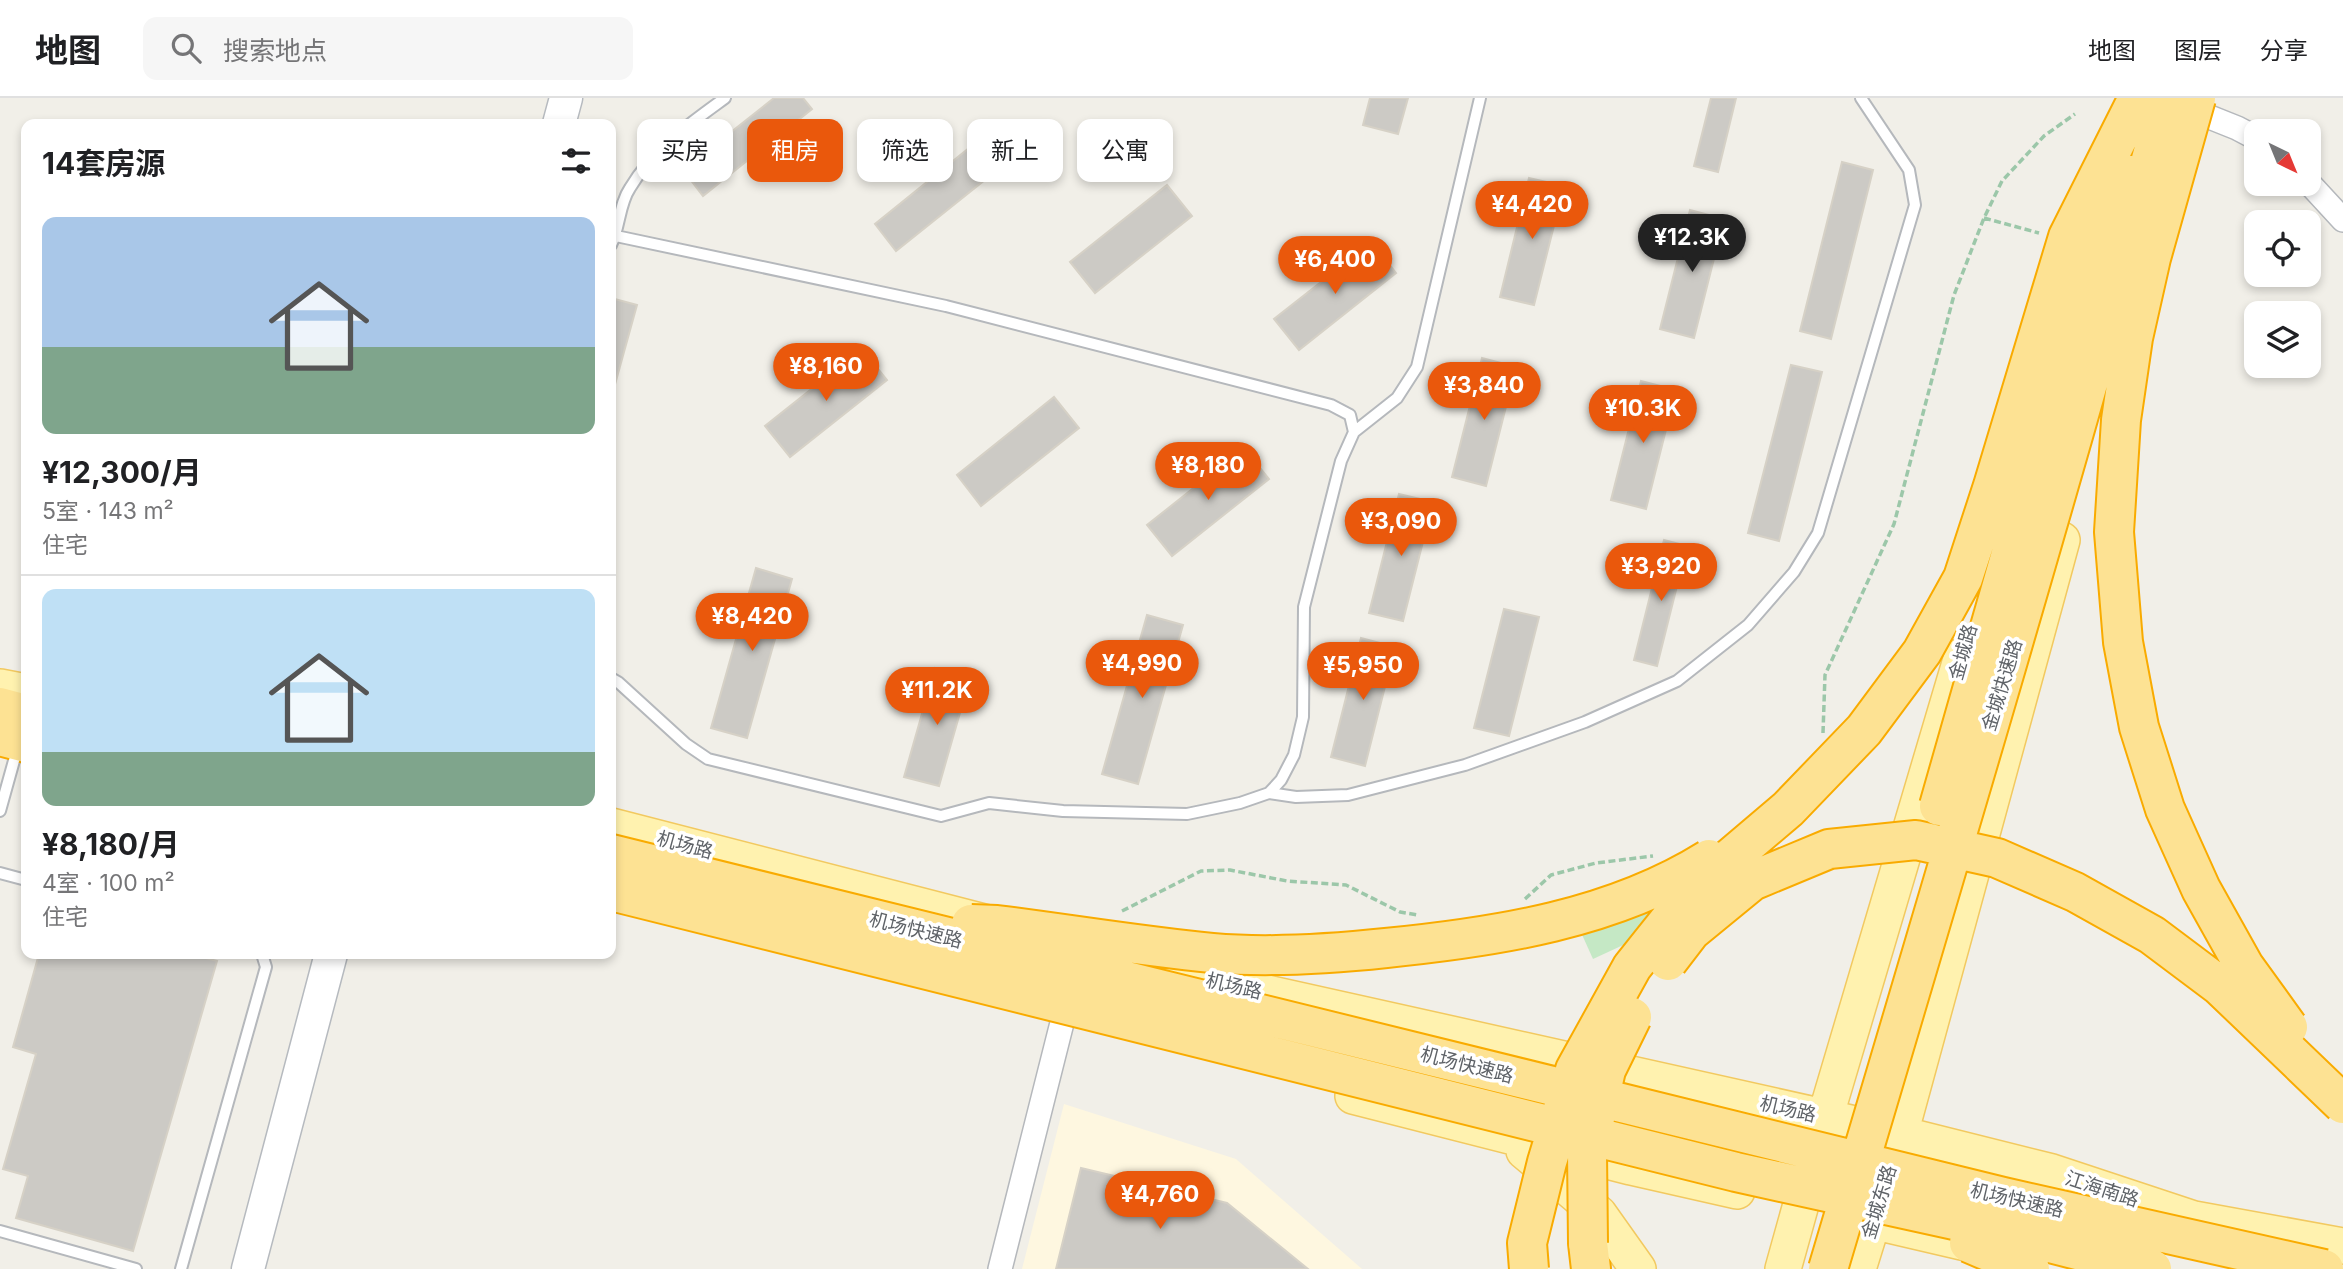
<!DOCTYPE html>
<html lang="zh">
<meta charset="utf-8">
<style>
body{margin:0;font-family:Inter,"Noto Sans SC",sans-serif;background:#f6f6f6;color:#202124;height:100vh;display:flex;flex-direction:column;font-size:26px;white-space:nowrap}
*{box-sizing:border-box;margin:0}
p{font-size:23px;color:#757577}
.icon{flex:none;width:38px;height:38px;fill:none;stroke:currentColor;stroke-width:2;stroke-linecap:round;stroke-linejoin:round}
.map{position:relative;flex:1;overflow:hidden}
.drawer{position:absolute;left:21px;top:21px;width:595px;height:840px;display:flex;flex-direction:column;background:#fff;border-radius:14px;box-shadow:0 4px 10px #0003}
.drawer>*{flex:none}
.top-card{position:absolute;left:637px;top:21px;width:665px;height:63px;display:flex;gap:14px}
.needle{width:46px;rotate:137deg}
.controls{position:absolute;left:2244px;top:21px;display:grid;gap:14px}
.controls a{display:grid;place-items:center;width:77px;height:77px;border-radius:14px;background:#fff;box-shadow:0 4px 10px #0003;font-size:35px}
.price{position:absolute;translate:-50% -60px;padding:0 16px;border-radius:24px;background:#ea580c;color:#fff;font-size:23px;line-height:46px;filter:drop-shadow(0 2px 4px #0008)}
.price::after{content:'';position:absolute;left:50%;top:42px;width:21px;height:16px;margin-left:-10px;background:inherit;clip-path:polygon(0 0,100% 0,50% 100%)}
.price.active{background:#222;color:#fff}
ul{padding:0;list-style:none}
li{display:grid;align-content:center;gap:14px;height:371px;padding:0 21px}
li+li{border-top:2px solid #e0e0e0}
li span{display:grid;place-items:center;height:217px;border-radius:14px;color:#555}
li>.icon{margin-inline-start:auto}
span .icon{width:126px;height:126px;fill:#fffc;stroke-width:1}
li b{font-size:30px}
h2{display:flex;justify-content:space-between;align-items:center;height:84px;padding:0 21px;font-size:30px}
.chip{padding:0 24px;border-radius:14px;background:#fff;box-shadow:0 4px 10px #0003;font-size:24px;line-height:63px}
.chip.active{background:#ea580c;color:#fff}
header{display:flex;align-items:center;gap:42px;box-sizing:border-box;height:98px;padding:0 35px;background:#fff;border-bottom:2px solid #e0e0e0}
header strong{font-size:33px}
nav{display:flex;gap:38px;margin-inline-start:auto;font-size:24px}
.search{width:490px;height:63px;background:#f6f6f6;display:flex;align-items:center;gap:18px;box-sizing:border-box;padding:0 24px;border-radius:14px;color:#757577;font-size:26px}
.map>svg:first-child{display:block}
</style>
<header>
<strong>地图</strong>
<div class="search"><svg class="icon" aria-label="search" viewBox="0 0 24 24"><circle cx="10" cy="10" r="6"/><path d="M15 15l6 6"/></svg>搜索地点</div>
<nav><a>地图</a><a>图层</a><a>分享</a></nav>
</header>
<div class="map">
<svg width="2343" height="1171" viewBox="0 0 2343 1171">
<rect width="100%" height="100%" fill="#f1efe8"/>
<path fill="#fef7e0" d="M1064,1006L1236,1061L1362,1171H1022Z"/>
<path fill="#c5e8c5" d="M1663,767L1686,818L1593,861L1570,810Z"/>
<path fill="#cccac5" stroke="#d6d1c6" stroke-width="2" d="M774,0H803L812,11L703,98L683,72Z
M1370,0H1408L1398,36L1363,27Z
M1711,0H1736L1718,74L1694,68Z
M979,42L1001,69L896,153L875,126Z
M1842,64L1873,72L1831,241L1800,233Z
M1529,80L1564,88L1534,207L1500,199Z
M1167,87L1192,118L1095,195L1070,164Z
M1690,112L1724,121L1694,240L1660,231Z
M1372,144L1396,175L1299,252L1274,221Z
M611,200L637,207L611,301Z
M862,251L887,282L790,359L765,328Z
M1482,260L1516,269L1486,388L1452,379Z
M1791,267L1822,274L1779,443L1748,435Z
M1641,283L1676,292L1646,411L1611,402Z
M1054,299L1079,330L981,408L957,377Z
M1244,350L1269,381L1172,458L1147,427Z
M1399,396L1433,404L1403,523L1369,515Z
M1664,442L1687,448L1657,568L1634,562Z
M756,470L792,481L747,640L711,630Z
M1504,511L1539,519L1509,638L1474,630Z
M1147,517L1183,527L1138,686L1102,676Z
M1361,540L1395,549L1365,668L1331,659Z
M935,570L970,580L939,688L904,679Z
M39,856H191L217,863L133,1153L16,1120L28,1078L3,1071L36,956L13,949Z
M1081,1070L1227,1105L1308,1171H1056Z"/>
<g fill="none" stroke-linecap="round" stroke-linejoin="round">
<g stroke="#b5b8bc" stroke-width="14">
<path id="lane" d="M611,112L615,135
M616,138L946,208L1331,307L1350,317L1354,334
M611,147C620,129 619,106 630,90C654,50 688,27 725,0
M611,580L618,584L686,646L708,661L941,718L989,705L1063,713L1187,716L1240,705L1269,695L1281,682L1294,657L1303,619L1304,509L1341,363L1354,334L1397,300L1417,269L1480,0
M1269,695L1296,699L1348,697L1465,667L1585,624L1677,583L1748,527L1794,474L1818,435L1915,107L1909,72L1861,0
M0,713L15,659
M0,775L26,782
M0,1133L136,1171
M181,1171L266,869L262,856"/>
</g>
<g stroke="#b5b8bc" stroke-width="26">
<path id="street" d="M2182,8L2237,30L2256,40
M2308,84L2343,122
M1000,1171L1069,897"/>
</g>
<g stroke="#b6babf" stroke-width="35">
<path id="secondary" d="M559,26L566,0
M248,1171L331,856"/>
</g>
<g stroke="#f2c960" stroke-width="38">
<path id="primary" d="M0,589L26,594
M611,728L999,828
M1104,855L1200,880L1900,1036L2052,1074L2194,1121L2343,1148
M1353,998L1631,1069L1737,1093
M1524,1053L1599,1116L1638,1171
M1846,1117L1996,1152
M1783,1171L1825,1020L1962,558
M1858,1171L1900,1036L2062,442"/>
</g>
<g stroke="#f9ab00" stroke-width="42">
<path id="highway" d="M0,609L26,616
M0,638L26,645
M1588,1145L1591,1171"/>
</g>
<path stroke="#9cc7a9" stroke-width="3.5" stroke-dasharray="7 3.5" stroke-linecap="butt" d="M1984,120L2039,135
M1823,635L1825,577L1894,426L1954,197L1984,120L2002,83L2044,38L2075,16
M1525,801L1551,777L1596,765L1653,758
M1122,813L1201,773L1230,772L1287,783L1346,787L1400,814L1418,817"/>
<use href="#lane" stroke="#fff" stroke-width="10"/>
<use href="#street" stroke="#fff" stroke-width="23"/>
<use href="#secondary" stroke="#fff" stroke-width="32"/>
<use href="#primary" stroke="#fff2af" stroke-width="35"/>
<use href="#highway" stroke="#fde293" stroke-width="38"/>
<g stroke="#f9ab00" stroke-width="42" stroke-linecap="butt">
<path id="highway-bridge" d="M2196,0L2151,160L2133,240L2121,322L2114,434L2123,544L2139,629L2165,711L2201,791L2244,868L2288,929
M1939,708L2120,73
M611,756L2003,1099L2324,1171
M611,793L1736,1074L1995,1131L2152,1171
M971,826L997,827C1068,836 1140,848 1212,855C1269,860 1329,856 1386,850C1497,839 1613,821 1709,761
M1668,863L1691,833L1752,783L1829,751L1916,742L1997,760L2075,794L2152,837L2220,888L2343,1006
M1588,1145L1587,1055L1606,972L1632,919
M1969,1145L2030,1171
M1529,1171L1527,1145L1547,1064L1575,972L1632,869L1695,790L1788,711L1864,632L1922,554L1963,480L1993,388L2068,139L2138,0
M1828,1171C1944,781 2060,392 2168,0"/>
</g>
<use href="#highway-bridge" stroke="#fde293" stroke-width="38"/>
</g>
<g text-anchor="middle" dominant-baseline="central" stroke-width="7" stroke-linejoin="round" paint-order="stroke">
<g font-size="19" fill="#5f6368" stroke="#fff">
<text transform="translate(1963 554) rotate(-74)">金城路</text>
<text transform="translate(2002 587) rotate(-73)">金城快速路</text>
<text transform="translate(685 747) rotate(15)">机场路</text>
<text transform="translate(916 832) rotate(14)">机场快速路</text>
<text transform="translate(1234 888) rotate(13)">机场路</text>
<text transform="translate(1467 967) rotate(14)">机场快速路</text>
<text transform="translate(1788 1011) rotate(13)">机场路</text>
<text transform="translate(2102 1091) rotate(18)">江海南路</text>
<text transform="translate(2017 1102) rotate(13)">机场快速路</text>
<text transform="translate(1879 1104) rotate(-73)">金城东路</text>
</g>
</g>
</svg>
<div class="controls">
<a><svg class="needle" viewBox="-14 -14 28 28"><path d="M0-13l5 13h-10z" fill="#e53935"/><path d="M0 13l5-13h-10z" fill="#757577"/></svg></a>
<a><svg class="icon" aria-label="locate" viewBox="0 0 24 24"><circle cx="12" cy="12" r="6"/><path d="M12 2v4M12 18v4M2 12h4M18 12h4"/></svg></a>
<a><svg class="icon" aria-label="layers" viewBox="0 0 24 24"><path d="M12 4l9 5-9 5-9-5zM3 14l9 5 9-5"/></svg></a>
</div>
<b class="price" style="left:1532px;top:143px">¥4,420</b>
<b class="price active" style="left:1692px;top:176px">¥12.3K</b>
<b class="price" style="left:1335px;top:198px">¥6,400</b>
<b class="price" style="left:826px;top:305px">¥8,160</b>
<b class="price" style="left:1484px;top:324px">¥3,840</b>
<b class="price" style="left:1643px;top:347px">¥10.3K</b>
<b class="price" style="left:1208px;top:404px">¥8,180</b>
<b class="price" style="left:1401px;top:460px">¥3,090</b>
<b class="price" style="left:1661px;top:505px">¥3,920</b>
<b class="price" style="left:752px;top:555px">¥8,420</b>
<b class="price" style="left:1142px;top:602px">¥4,990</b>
<b class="price" style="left:1363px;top:604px">¥5,950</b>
<b class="price" style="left:937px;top:629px">¥11.2K</b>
<b class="price" style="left:1160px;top:1133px">¥4,760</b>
<div class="top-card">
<a class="chip">买房</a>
<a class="chip active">租房</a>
<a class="chip">筛选</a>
<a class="chip">新上</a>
<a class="chip">公寓</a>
</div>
<section class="drawer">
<h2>14套房源<svg class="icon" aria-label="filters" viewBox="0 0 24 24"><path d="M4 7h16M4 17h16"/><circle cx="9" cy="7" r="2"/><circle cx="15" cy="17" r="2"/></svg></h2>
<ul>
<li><span style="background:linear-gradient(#a9c7e8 60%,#7fa58c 0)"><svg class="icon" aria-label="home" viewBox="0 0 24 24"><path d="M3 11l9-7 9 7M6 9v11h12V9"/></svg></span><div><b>¥12,300/月</b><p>5室 · 143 m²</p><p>住宅</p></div></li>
<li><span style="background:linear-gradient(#bfe0f5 75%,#7fa58c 0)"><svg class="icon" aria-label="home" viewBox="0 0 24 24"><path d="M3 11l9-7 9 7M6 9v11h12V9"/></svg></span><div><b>¥8,180/月</b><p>4室 · 100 m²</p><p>住宅</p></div></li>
</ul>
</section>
</div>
